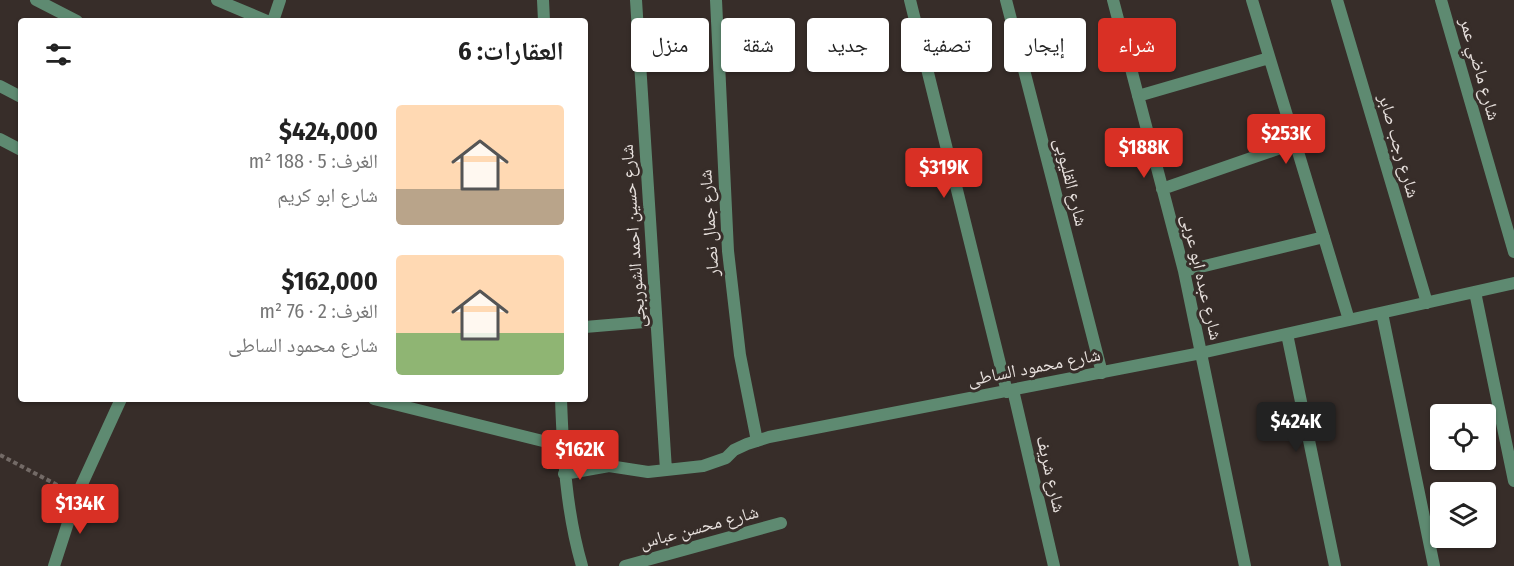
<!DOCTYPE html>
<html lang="ar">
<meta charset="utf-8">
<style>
body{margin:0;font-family:"Fira Sans Condensed","Noto Naskh Arabic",sans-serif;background:#f6f6f6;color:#222;direction:rtl;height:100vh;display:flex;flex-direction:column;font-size:22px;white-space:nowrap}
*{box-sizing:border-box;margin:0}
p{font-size:20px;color:#767676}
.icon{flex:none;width:33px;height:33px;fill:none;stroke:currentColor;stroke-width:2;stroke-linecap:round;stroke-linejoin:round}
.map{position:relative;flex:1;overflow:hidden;direction:ltr}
.side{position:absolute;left:18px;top:18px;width:570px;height:384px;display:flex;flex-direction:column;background:#fff;border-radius:6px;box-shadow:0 2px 4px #0004;direction:rtl}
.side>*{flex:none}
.top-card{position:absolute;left:606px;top:18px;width:570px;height:54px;direction:rtl;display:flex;gap:12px}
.tools{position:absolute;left:1430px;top:404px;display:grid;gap:12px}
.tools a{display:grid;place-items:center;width:66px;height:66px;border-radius:6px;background:#fff;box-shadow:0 2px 4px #0004;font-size:30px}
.price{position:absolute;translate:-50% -51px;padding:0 14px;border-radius:6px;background:#d93025;color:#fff;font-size:20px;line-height:39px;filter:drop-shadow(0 2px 3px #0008)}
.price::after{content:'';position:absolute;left:50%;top:36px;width:18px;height:14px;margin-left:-9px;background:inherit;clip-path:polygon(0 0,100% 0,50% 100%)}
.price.selected{background:#222;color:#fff}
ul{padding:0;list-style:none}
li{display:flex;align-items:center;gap:18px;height:150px;padding:0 24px}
li span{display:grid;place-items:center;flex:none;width:168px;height:120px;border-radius:6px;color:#555}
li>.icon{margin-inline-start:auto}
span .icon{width:72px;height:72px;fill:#fffc;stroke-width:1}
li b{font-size:26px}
h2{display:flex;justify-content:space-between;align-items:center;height:72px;padding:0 24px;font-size:26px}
.chip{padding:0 21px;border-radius:6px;background:#fff;box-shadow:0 2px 4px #0004;font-size:21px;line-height:54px}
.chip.selected{background:#d93025;color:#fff}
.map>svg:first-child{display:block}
</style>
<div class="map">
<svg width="1514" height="566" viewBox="0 0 1514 566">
<rect width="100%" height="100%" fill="#372d29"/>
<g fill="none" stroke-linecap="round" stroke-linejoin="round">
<path stroke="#736a66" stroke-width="4" stroke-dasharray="4.5 3" stroke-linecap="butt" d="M0,455L63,488"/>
<path stroke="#5e8a71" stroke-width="12" d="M36,0L77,21
M217,0L267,21
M543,0L544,21
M636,0L666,470
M716,0L728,251L740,355L757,441
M910,0L1007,392
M1006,0L1102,373
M1113,0L1184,271L1245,566
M1252,0L1349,320
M1337,0L1427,303
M1441,0L1514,252
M273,21L280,0
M0,86L21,97
M1138,96L1269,58
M0,139L21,150
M1162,189L1295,143
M1184,271L1324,237
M1475,292L1514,481
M1382,313L1434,566
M585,327L656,321
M1287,334L1335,566
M1013,390L1054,566
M374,399L563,446
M561,399C563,455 566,511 582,566
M564,474L609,466L648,472L703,466L726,458L734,450L747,444L769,437L1201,353L1514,283
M54,566L77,495L121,399
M625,566L781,523"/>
</g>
<g text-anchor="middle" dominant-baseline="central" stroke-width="6" stroke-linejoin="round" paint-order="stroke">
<g font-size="18" fill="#e7e0dd" stroke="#372d29">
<text transform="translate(1480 69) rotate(74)">شارع ماضي عمر</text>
<text transform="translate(1399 146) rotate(74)">شارع رجب صابر</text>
<text transform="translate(1071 182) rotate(76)">شارع القليوبى</text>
<text transform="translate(709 223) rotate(-94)">شارع جمال نصار</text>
<text transform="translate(633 236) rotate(-94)">شارع حسين احمد الشوربجى</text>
<text transform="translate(1202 277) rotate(77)">شارع عبده ابو عربى</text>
<text transform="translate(1034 367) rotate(-11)">شارع محمود الساطى</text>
<text transform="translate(1051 474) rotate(77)">شارع شريف</text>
<text transform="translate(699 527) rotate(-15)">شارع محسن عباس</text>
</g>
</g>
</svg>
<div class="tools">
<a><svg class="icon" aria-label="locate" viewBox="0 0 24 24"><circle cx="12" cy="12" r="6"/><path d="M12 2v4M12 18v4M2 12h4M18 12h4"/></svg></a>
<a><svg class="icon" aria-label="layers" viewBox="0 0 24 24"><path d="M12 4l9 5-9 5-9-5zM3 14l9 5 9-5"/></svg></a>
</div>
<b class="price" style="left:1286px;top:165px">$253K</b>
<b class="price" style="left:1144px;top:179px">$188K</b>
<b class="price" style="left:944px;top:199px">$319K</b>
<b class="price selected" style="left:1296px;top:453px">$424K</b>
<b class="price" style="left:580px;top:481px">$162K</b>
<b class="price" style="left:80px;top:535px">$134K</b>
<div class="top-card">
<a class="chip selected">شراء</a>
<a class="chip">إيجار</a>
<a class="chip">تصفية</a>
<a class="chip">جديد</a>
<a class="chip">شقة</a>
<a class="chip">منزل</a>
</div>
<section class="side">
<h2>العقارات: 6<svg class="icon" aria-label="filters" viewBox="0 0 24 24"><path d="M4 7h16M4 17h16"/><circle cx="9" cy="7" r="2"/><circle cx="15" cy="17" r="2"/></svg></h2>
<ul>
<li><span style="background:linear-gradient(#ffd9b3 70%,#b9a48a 0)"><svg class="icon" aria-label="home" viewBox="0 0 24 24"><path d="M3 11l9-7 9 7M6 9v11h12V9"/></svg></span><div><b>$424,000</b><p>الغرف: 5 · 188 m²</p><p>شارع ابو كريم</p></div></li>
<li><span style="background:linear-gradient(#ffd9b3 65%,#8fb573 0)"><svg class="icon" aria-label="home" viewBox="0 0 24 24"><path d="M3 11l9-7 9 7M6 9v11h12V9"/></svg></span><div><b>$162,000</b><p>الغرف: 2 · 76 m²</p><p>شارع محمود الساطى</p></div></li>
</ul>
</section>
</div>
